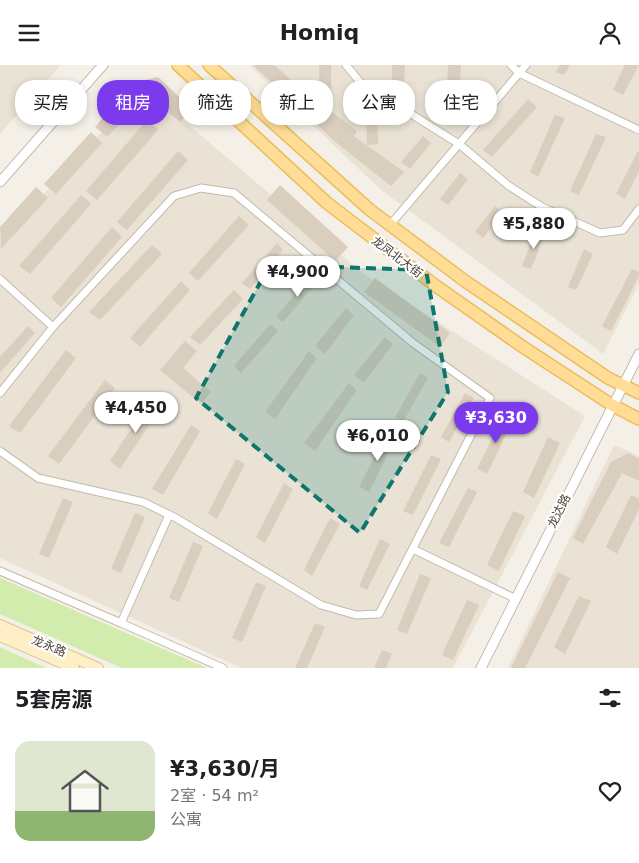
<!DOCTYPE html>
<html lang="zh">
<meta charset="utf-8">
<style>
body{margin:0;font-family:"DejaVu Sans","Noto Sans SC",sans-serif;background:#f6f6f6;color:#202124;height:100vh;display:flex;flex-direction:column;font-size:19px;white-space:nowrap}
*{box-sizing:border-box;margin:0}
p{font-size:16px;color:#757577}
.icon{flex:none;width:28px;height:28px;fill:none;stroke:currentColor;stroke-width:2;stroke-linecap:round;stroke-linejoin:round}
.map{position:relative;height:603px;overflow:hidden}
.drawer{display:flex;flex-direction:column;background:#fff;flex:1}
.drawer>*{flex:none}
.banner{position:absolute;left:15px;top:15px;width:610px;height:45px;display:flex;gap:10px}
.price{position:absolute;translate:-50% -42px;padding:0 11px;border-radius:18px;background:#fff;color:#222;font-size:16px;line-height:32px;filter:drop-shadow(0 1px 2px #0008)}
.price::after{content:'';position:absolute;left:50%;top:30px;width:15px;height:11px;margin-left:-8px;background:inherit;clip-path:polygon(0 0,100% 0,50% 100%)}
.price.selected{background:#7c3aed;color:#fff}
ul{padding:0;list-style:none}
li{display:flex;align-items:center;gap:15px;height:125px;padding:0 15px}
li+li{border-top:1px solid #e0e0e0}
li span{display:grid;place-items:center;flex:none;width:140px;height:100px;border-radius:15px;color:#555}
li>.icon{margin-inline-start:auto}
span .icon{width:60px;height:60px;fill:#fffc;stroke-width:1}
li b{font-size:21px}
h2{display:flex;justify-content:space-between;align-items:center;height:60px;padding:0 15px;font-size:21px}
.tag{padding:0 18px;border-radius:20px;background:#fff;box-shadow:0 2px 8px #0003;font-size:18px;line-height:45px}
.tag.selected{background:#7c3aed;color:#fff}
header{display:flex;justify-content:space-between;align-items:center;height:65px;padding:0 15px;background:#fff;font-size:22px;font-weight:600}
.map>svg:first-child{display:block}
</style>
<header><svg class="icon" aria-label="menu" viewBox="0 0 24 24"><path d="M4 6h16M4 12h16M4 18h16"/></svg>Homiq<svg class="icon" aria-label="person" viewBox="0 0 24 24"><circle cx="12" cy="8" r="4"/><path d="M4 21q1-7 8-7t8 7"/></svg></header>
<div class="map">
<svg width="639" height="603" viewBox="0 0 639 603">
<rect width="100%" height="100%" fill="#f5f0e7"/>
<path fill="#e9e2d5" d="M0,0H61L0,69Z
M249,0H639V219L603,289L380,124Z
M144,22L365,210L585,351L453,603H241L0,493V176Z
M614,380L639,391V603H508Z"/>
<path fill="#d2ecad" d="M0,513L207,603H122L0,549Z
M0,582L46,603H0Z"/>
<path fill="#dacebe" d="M253,0H274L300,23L357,66L354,71L404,107L391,121L339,80Z
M319,0H331V36L320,37Z
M392,0H405L404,19L392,18Z
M448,0H461L459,45L446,44Z
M560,0H570L564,10L556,7Z
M625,0H639L623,30L613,25Z
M158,12L192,44L180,57L147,30L107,72L95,62L133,18Z
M528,34L537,42L492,92L483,85Z
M377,37L378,79L367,80L366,38Z
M555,50L565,53L538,112L530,107Z
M147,55L158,65L97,135L86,126Z
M91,67L102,78L56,129L44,119Z
M596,69L606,72L579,130L570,126Z
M423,71L431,78L410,104L401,97Z
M178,86L188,95L127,165L117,157Z
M638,86L639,87V106L625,134L616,129Z
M460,108L468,114L448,140L440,134Z
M280,120L348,182L335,196L267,135Z
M36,122L48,133L1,184L0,162Z
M81,130L91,139L30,209L19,201Z
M495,141L503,148L483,173L475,167Z
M239,151L249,160L198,216L189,208Z
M112,162L122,172L61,242L51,233Z
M536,165L545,169L531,204L522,201Z
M277,178L283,185L250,224L242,218Z
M152,180L162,189L100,255L89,247Z
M584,184L593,189L576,225L568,222Z
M632,204L639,207V211L611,266L602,261Z
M312,209L319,215L283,257L276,252Z
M375,213L450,268L440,282L364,227Z
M181,216L190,225L140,282L130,273Z
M234,225L243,234L200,280L190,272Z
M346,243L354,250L325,289L315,281Z
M270,259L278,266L241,308L234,301Z
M28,261L35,268L0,308V292Z
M385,272L393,279L364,318L354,310Z
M185,276L197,286L183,303L211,327L201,339L160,305Z
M66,285L76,293L20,368L9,361Z
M309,286L317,293L275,354L265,347Z
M420,308L428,313L403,357L395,352Z
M105,315L115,323L59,399L48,391Z
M349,318L357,325L315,386L304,378Z
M465,328L474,333L449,377L441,372Z
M150,335L162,341L120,404L110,396Z
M505,348L514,353L487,409L477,404Z
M191,360L200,366L163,430L152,424Z
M387,367L397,371L369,427L359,422Z
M548,372L560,378L534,433L523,427Z
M629,388L639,394V416L622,408L583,479L573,473L611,397Z
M431,390L441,394L413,450L403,446Z
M236,394L245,399L217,454L208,448Z
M284,418L293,424L265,478L256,472Z
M468,423L477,427L449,482L439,478Z
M631,430L639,434V444L617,489L606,482Z
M63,433L73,437L49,493L39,489Z
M513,446L525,451L499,506L487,500Z
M135,448L145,452L121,508L111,504Z
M330,453L340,459L312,511L304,505Z
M380,474L390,479L367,525L359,521Z
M193,477L203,481L179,537L169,533Z
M558,507L570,513L525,603H511Z
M420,509L431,513L407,569L397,565Z
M256,517L266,521L242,577L232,573Z
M579,531L591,536L565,589L554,582Z
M467,535L479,540L453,595L442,590Z
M315,558L325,562L307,603H295Z
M382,585L392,589L386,603H374Z"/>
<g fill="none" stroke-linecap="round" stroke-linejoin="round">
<g stroke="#c4baac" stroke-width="9">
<path id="minor" d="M346,0L360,17L459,79L509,121L542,142L600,168L623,165L639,144
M511,0L519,8L639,65
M390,160L526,0
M0,214L53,262
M0,328L53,262L174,131L201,123L234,128L413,278L490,333L379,549L356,550L321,540L176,453L143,437L38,413L0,386
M413,484L516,534
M0,506L121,558L169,450
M121,558L223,603"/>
</g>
<g stroke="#c4baac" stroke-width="11">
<path id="tertiary" d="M0,117L103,0
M481,603L639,289"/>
</g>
<g stroke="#dbc595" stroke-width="12">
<path id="secondary" d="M0,560L98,603
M0,571L74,603"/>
</g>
<g stroke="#edbc5d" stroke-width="14">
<path id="primary" d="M178,0L327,138L436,221L523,282L612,340L639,354
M209,0L370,145L465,216L608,313L639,328"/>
</g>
<use href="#minor" stroke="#fff" stroke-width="7"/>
<use href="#tertiary" stroke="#fff" stroke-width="9"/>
<use href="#secondary" stroke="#ffefc7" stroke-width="10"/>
<use href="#primary" stroke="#ffdd96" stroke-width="11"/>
</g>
<path fill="#0f766e" fill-opacity="0.2" stroke="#0f766e" stroke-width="4" stroke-dasharray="10 6" stroke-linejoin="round" d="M270,200L426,205L448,327L360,468L196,333Z"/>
<g text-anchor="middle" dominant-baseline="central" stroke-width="4.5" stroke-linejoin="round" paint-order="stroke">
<g font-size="12" fill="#484035" stroke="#fff">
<text transform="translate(397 192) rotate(37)">龙凤北大街</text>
<text transform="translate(559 446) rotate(-63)">龙达路</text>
<text transform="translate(49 581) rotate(23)">龙永路</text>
</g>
</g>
</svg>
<b class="price" style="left:534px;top:185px">¥5,880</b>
<b class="price" style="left:298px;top:233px">¥4,900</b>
<b class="price" style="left:136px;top:369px">¥4,450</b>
<b class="price selected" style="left:496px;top:379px">¥3,630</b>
<b class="price" style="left:378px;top:397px">¥6,010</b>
<div class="banner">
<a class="tag">买房</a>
<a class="tag selected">租房</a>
<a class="tag">筛选</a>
<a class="tag">新上</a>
<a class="tag">公寓</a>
<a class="tag">住宅</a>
</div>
</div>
<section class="drawer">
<h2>5套房源<svg class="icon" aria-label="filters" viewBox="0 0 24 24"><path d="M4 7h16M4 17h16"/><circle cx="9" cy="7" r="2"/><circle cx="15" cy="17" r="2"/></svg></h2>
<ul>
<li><span style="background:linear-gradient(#dfe7d0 70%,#8fb573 0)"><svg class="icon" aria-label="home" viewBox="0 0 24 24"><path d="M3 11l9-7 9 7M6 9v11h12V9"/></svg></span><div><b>¥3,630/月</b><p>2室 · 54 m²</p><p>公寓</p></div><svg class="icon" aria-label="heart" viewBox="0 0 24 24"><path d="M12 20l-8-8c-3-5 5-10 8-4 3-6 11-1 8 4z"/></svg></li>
</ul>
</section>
